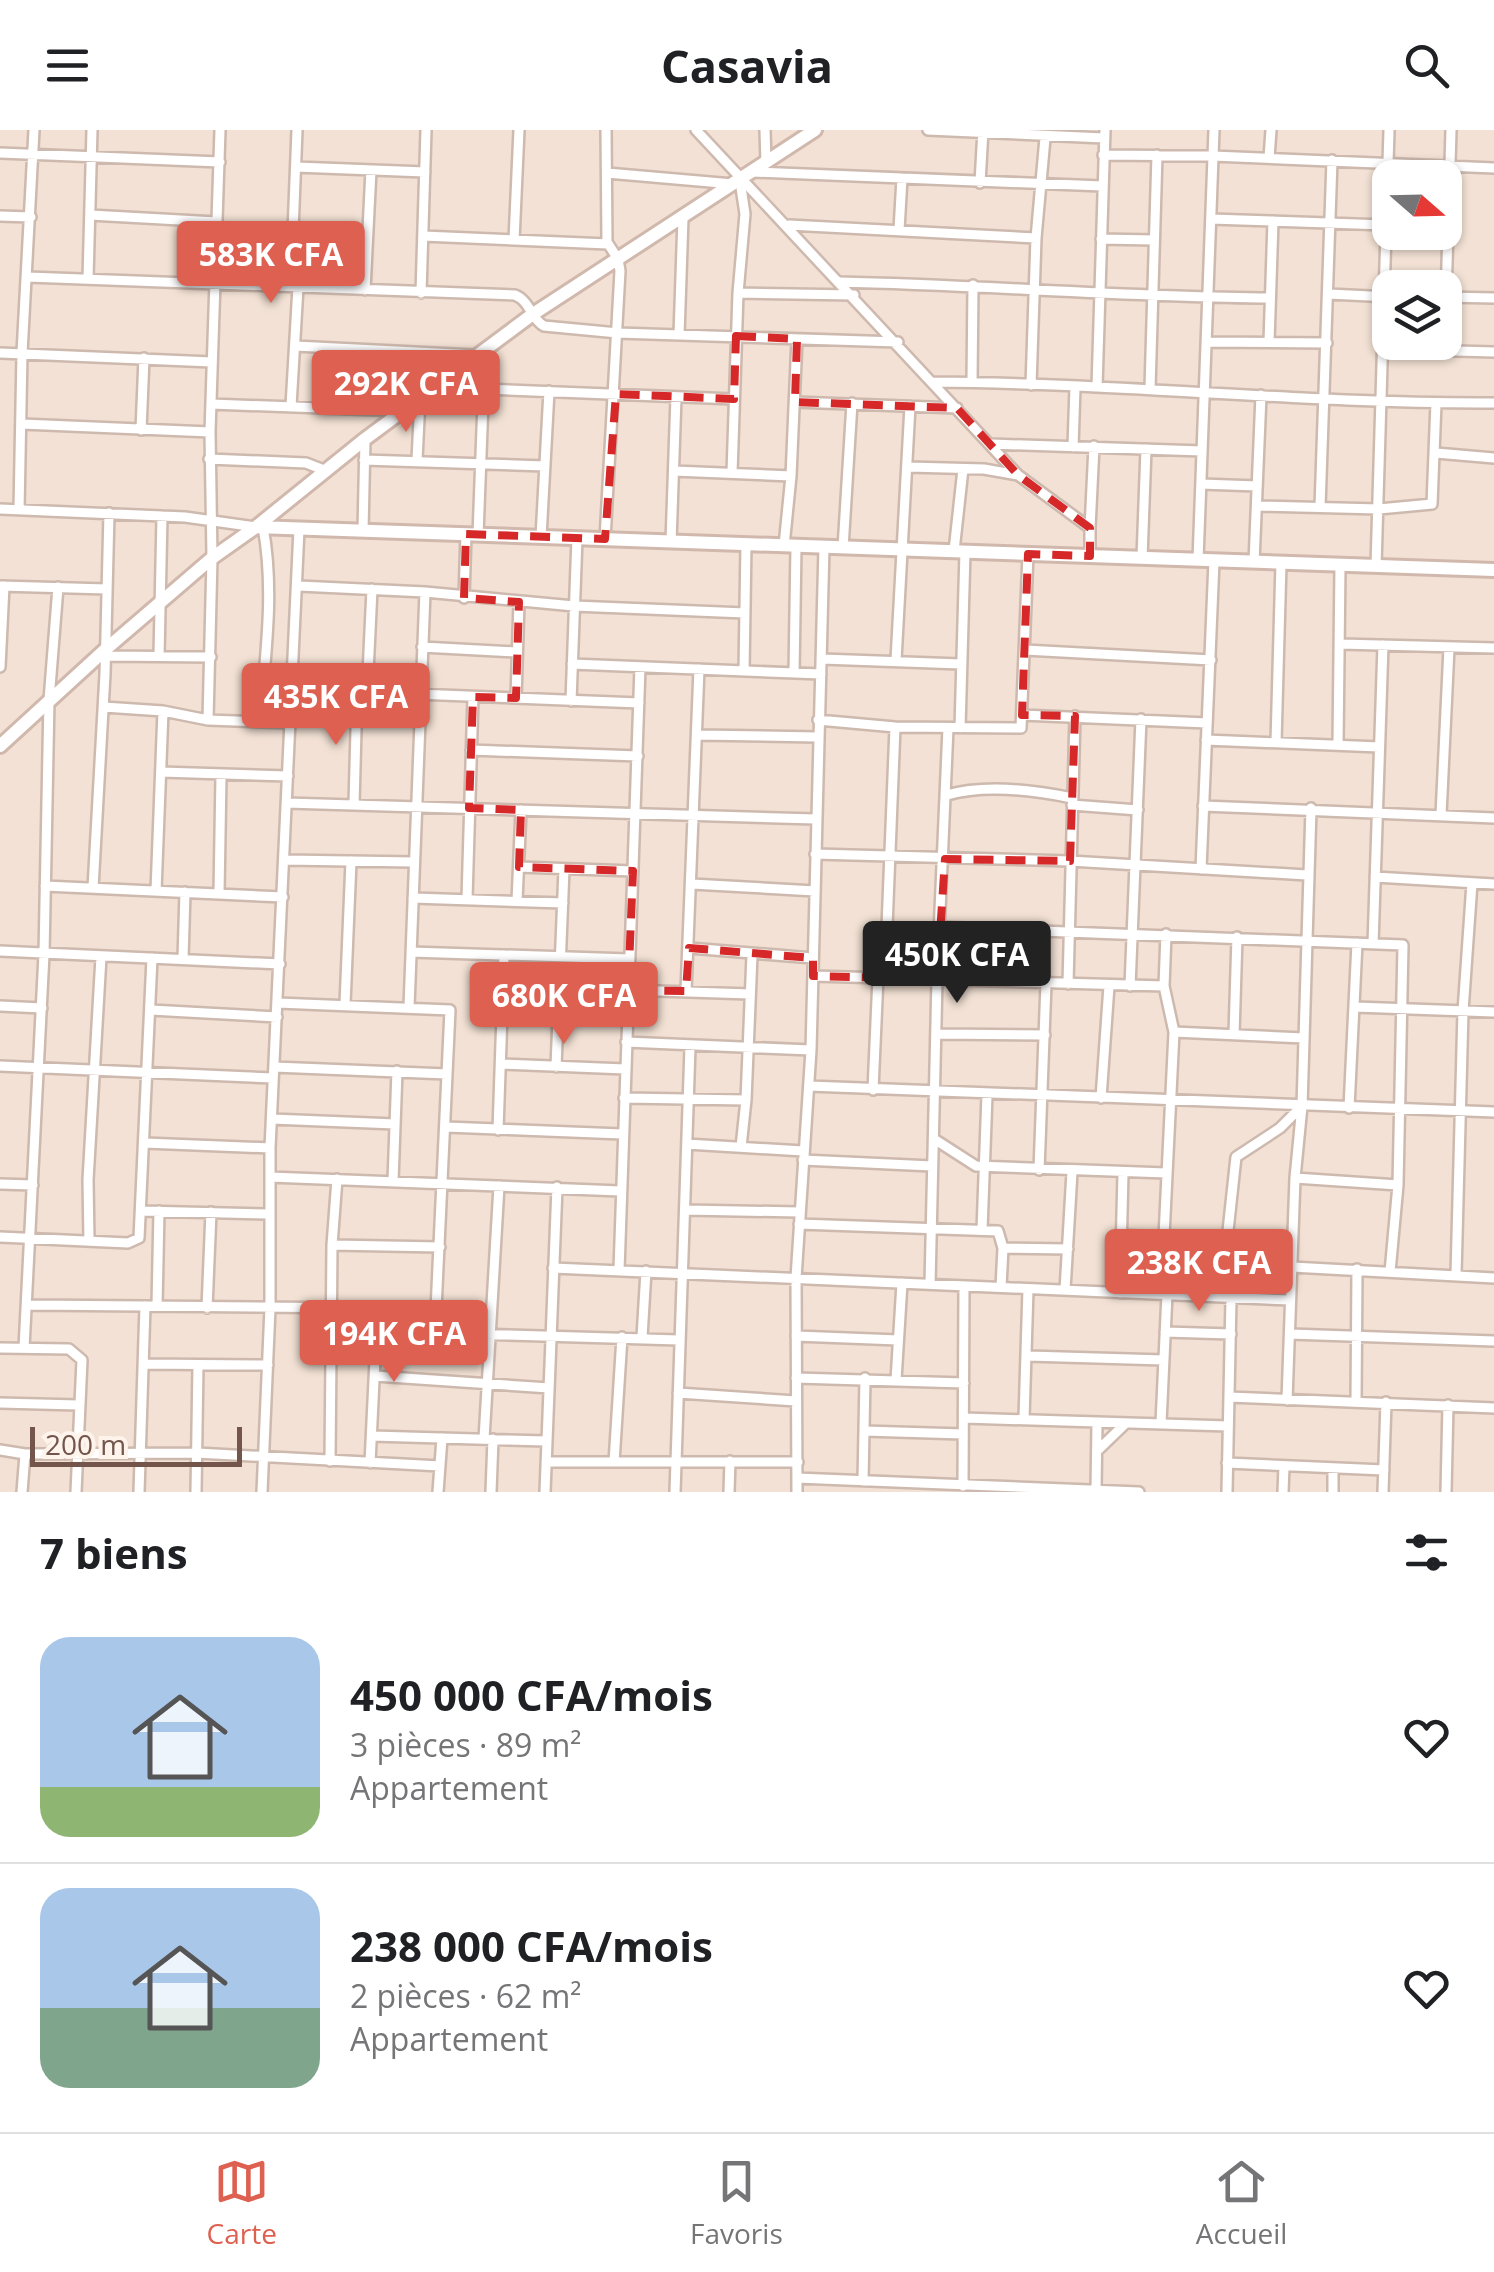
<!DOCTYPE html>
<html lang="fr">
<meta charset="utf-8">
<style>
body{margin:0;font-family:"Open Sans",sans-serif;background:#f2f2f2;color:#202124;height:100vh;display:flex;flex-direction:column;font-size:38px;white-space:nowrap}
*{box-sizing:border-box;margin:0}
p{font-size:32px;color:#757577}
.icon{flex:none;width:55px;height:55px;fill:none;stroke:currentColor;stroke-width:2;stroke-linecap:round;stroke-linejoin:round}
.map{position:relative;height:1362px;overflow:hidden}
.details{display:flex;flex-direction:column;background:#fff;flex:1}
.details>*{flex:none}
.needle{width:65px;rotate:110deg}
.fabs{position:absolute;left:1372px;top:30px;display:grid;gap:20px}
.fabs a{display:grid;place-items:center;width:90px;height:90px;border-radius:20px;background:#fff;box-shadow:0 2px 8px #0004;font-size:50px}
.scale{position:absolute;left:30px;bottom:25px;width:212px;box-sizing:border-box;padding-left:10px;border:5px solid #73554c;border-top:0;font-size:28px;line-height:35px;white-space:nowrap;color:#73554c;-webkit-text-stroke:8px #fef4ec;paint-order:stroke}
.price{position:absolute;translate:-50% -85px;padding:0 22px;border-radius:10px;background:#de6051;color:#fff;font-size:32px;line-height:65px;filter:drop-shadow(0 2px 5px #0008)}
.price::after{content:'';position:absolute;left:50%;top:60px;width:30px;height:22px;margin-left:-15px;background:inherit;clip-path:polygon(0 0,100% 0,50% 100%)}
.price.active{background:#222;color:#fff}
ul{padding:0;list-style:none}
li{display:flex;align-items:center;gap:30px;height:250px;padding:0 40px}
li+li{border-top:2px solid #e0e0e0}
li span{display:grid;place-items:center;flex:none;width:280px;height:200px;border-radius:30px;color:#555}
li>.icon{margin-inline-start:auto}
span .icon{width:120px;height:120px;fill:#fffc;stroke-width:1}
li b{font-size:42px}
h2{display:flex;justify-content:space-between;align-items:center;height:120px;padding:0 40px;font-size:42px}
header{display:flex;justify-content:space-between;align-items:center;height:130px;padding:0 40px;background:#fff;font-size:45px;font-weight:700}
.tabs{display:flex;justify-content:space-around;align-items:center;height:140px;border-top:2px solid #e0e0e0;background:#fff;font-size:28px;color:#757577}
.tabs a{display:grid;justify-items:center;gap:5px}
.tabs .active{color:#de6051}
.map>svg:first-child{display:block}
</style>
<header><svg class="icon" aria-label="menu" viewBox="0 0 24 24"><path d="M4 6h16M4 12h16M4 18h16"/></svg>Casavia<svg class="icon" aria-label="search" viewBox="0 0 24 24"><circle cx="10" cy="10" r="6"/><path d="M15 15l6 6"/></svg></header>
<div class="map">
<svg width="1494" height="1362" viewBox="0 0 1494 1362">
<rect width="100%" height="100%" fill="#fbf0e6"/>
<path fill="#f2e1d4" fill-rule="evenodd" d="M0,0H1494V1362H0ZM1390,48H1445V102H1390ZM1390,158H1445V212H1390Z"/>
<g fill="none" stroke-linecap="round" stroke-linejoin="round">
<g stroke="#ceb9af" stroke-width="14">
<path id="street" d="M696,0L1018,345L1090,398V426
M765,0L766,32
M928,0L1104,8
M0,23L220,32
M1103,25L1213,26L1494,38
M1269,28L1271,0
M296,37L425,42
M753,42L1102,56
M607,43L733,54
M980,53L983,0
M90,85L216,92
M0,86L31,87
M1211,89L1385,95
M789,95L1036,108
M216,99L368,104
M899,100L902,48
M293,101L297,0
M423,106L608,114
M1101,109L1153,110
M514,110L519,0
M28,147L515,165C530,171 531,189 544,196L618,203L898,212
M88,149L92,0
M840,152C983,155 1126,167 1270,168
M365,160L371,40
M421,163L426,0
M738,163L854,165
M1329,164L1390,167
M1445,167L1494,168
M1446,167L1451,0
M679,205L683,88
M1208,212L1327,213
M1269,212L1273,91
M295,216L476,225
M1382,219L1494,222
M0,223L212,232
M933,252C1120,253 1307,274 1494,273
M972,252L973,155
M1031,255L1036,108L1045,8
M1097,257L1105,0
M1150,258L1157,25
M486,259L734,269
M795,272L957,278
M211,274L402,281
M291,276L298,157
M22,294L210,302
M141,300L144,228
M991,314L1202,321
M1073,317L1075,257
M1436,323L1494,328
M209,329L306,333L324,340
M364,330L545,336
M417,330L420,268
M908,337L984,339L1018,345
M674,341L791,346
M732,343L738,163L745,84L740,51
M1201,354L1257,356
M1257,376L1379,379L1432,374L1436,273
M1320,377L1332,30
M0,379L185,387L256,397
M19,380L22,223L34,0
M1090,398L1094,316
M363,401L365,309
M478,405L485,219
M541,407L549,261
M605,409L620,141L618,129L607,112L606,0
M671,412L676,267
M784,416L791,346L797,209
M843,418L852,273
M954,421L963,339
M1142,428L1146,319
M1198,430L1214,0
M1254,432L1261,265
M1376,436L1389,0
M0,456L107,459
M299,456L425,462L409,877
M425,462L574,476L745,483
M464,468L466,404
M1341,514L1494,518
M422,517L516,522
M1025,520L1211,530
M106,526L211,527
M159,526L162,386
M822,529L961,534
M896,530L910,276
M572,534L821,544
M0,537L4,456
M744,541L746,414
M794,543L796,416
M292,559L639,573
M367,564L372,459
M516,568L519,472
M571,571L577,408
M104,577L163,581L156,761
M163,581L208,590L290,593
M1022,585L1207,593
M208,590L212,428L210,302L220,0
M818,590L895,597L1021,598L1028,424
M260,592C265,527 275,462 263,397
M960,598L965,422
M697,605L817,607
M1206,610L1379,617
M1276,612L1281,433
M1338,615L1340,435
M471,620L638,626
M161,642L288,646
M947,665C985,654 1033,660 1072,668
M287,673L815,689
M354,674L357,563
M1072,675L1138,680
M1203,676L1494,688
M1441,685L1449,518
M815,724L1070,731L1307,745
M285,730L414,732
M519,737L633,741
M1201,739L1214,431
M1375,747L1494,754
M692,754L815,761
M45,756L283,767
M93,758L105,544L109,383
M219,763L221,645
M413,768L563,773
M467,769L473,567
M517,771L521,680
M941,797L1403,815L1398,1055L1390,1142
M1373,814L1383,515
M689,818L813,828
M0,821L280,834
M411,822L629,829
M183,829L185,762
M813,846L1164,856
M885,847L895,597
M1068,854L1075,586
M1130,856L1141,589
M628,860L750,864
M686,861L699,539
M278,873L450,880L435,1201
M345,874L351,731
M0,876L42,878
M1355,877L1494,882
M151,880L277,887
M1174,902L1304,908
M938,904L1045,905
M1234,904L1237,807
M626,912L811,920
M501,934L625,939
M0,936L273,948
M274,937L447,944
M556,937L564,739
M809,956L1494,982
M873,960L878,847
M624,968L746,970
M1101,968L1109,856
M1349,978L1357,813
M272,989L395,994
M446,997L622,1004
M498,1000L504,825
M934,1009L976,1036L1166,1043
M145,1013L270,1018
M687,1014L803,1021
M741,1017L746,970L752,825
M803,1030L932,1036
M1039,1040L1046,854
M270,1047L620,1061
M1295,1048L1398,1055
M393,1051L397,941
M0,1054L33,1055
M685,1080L799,1082
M142,1081L268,1084
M799,1094L998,1101L1003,1118L1001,1157
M982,1100L987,965
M1121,1105L1292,1115
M1164,1106L1174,902L1164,856L1166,804
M0,1107L128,1113L139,1108L152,828
M1227,1110L1236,1027L1280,998L1302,976
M89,1111L88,1050L101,827
M332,1115L440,1117
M1003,1118L1068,1119
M1292,1137L1494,1148
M553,1138L1290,1170
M619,1140L640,537
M1456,1145L1463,881L1472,753
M930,1154L937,849L948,598
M1065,1160L1072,1042
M1120,1163L1123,1043
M1188,1165V1108
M29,1175L370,1178L377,1188L370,1333
M157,1176L159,1081
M207,1178L211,1082
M377,1201L679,1210
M1165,1202L1231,1204
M1290,1204L1494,1211
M796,1206L898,1210
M642,1207L646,1141
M0,1218L69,1219L82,1230L76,1362
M24,1218L44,824L49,570L58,457
M1028,1226L1164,1230
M143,1234L268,1235
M375,1246L549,1258
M796,1248L964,1253
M896,1250L902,1153
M678,1263L796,1271
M1229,1267L1494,1278
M1287,1270L1295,1048L1302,976L1311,678
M1356,1272L1357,1139
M0,1273L78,1275
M964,1288L1228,1296
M1024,1288L1028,1159
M1161,1293L1167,1164
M864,1301L963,1304
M372,1306L546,1311
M484,1309L499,1056
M0,1320L25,1324L197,1323L440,1336
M1097,1321L1126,1293
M330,1331L332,1115L337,1049
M546,1332H798
M614,1332L622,1207
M1227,1333L1384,1340
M1333,1338V1362
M797,1348L1139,1362
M863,1351L865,1248
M963,1356L964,1156
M1096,1360L1097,1292
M22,1362L25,1324
M139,1362L145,1176
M196,1362L198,1235
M262,1362L270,1178V1018L299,399
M438,1362L442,1308
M491,1362L493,1309
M545,1362L557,1057
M675,1362L690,917
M729,1362L730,1331
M797,1362L796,1148L811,920L824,417
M1227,1362L1231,1168
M1283,1362L1284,1337
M1383,1362L1386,1272
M1446,1362L1448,1275"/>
</g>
<g stroke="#d1b8ad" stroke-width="18">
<path id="secondary" d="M256,397L1494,440
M0,616L106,519L212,428L256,397L365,309L533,184L815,0"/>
</g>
<use href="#street" stroke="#fff" stroke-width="9"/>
<use href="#secondary" stroke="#fff" stroke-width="12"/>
</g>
<path fill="none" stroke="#d62828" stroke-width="8" stroke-dasharray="20 12" stroke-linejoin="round" d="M736,206L797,209L795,272L957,278L1018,345L1090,398V426L1028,424L1022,585L1075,586L1070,731L945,729L937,849L813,846V828L689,818L686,861L628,860L633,741L519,737L521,680L469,678L473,567L516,568L519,472L464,468L466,404L605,409L616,264L734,269Z"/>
</svg>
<div class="fabs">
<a><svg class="needle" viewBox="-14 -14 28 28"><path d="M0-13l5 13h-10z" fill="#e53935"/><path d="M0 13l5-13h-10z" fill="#757577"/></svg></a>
<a><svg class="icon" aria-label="layers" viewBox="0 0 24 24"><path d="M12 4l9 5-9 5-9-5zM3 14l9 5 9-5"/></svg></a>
</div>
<div class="scale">200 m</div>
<b class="price" style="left:271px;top:176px">583K CFA</b>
<b class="price" style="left:406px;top:305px">292K CFA</b>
<b class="price" style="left:336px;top:618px">435K CFA</b>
<b class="price active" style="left:957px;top:876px">450K CFA</b>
<b class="price" style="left:564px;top:917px">680K CFA</b>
<b class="price" style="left:1199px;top:1184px">238K CFA</b>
<b class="price" style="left:394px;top:1255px">194K CFA</b>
</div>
<section class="details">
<h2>7 biens<svg class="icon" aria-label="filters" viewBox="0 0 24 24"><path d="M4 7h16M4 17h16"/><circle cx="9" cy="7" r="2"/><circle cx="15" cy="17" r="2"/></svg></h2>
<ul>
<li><span style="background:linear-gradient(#a9c7e8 75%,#8fb573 0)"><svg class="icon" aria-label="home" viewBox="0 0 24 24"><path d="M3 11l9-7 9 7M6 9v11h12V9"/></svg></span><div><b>450 000 CFA/mois</b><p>3 pièces · 89 m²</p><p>Appartement</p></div><svg class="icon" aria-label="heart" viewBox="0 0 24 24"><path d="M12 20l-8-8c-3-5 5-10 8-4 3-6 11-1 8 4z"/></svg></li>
<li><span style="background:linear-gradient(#a9c7e8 60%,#7fa58c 0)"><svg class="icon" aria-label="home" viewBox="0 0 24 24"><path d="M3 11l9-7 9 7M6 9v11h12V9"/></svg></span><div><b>238 000 CFA/mois</b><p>2 pièces · 62 m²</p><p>Appartement</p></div><svg class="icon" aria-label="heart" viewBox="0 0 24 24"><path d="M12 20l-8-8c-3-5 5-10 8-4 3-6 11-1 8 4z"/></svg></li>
</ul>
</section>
<nav class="tabs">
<a class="active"><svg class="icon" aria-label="map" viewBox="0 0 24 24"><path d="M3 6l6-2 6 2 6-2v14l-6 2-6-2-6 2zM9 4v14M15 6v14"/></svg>Carte</a>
<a><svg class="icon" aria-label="saved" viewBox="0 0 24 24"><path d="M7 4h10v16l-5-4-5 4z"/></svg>Favoris</a>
<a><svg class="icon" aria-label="home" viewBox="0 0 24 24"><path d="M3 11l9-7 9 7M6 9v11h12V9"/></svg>Accueil</a>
</nav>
